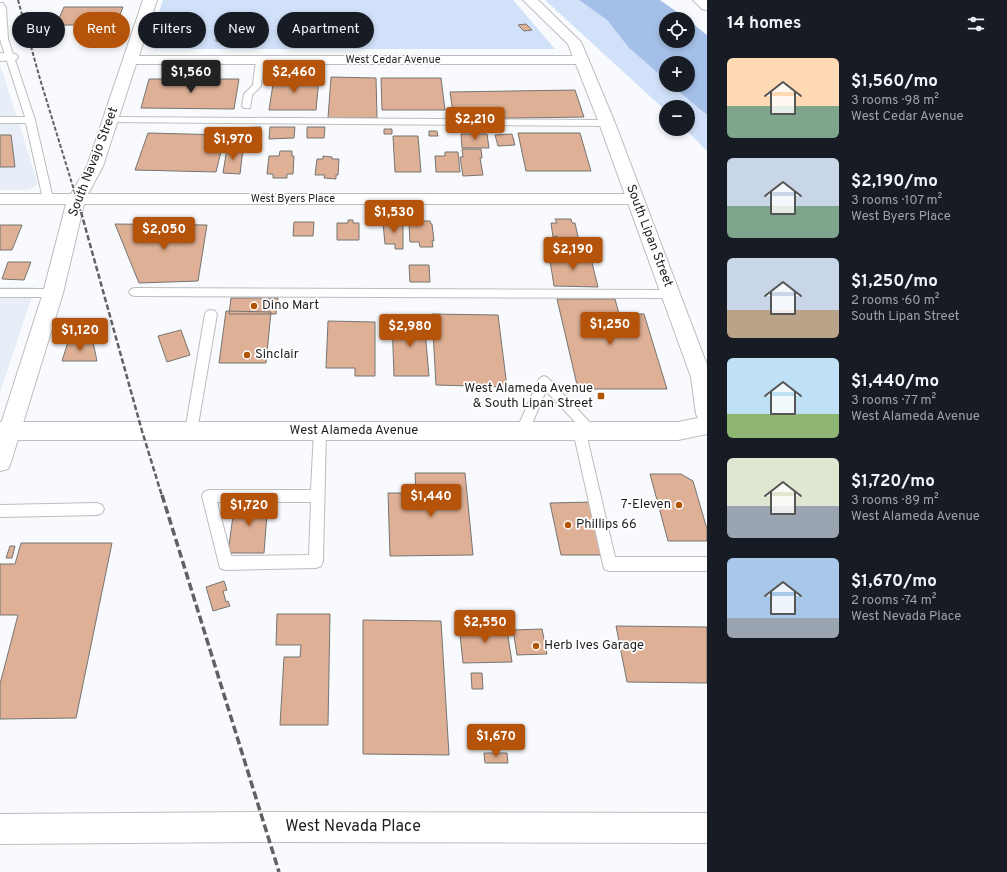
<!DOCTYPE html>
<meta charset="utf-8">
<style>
body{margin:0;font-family:Overpass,sans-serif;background:#242831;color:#f1f3f6;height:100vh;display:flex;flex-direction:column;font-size:15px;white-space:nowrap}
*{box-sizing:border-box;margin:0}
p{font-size:13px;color:#9ea1a6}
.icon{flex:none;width:22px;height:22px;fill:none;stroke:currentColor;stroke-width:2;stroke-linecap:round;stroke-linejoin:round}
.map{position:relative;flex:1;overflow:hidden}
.drawer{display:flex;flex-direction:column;background:#171b24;width:300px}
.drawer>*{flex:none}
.top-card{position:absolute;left:12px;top:12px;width:380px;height:36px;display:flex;gap:8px}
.tools{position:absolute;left:659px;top:12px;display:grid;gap:8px}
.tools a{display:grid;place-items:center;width:36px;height:36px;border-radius:50%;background:#171b24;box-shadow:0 2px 6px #0003;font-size:20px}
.price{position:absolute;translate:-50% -34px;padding:0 9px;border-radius:4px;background:#b45309;color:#fff;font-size:13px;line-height:26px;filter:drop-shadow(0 1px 2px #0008)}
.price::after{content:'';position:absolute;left:50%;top:24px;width:12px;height:9px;margin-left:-6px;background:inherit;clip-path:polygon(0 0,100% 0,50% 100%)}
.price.selected{background:#222;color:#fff}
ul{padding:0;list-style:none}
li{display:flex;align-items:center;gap:12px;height:100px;padding:0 20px}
li span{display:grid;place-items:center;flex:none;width:112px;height:80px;border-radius:6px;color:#555}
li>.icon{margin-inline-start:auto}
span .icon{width:48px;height:48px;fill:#fffc;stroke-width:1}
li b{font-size:17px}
h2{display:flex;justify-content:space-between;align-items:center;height:48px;padding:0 20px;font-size:17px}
.pill{padding:0 14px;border-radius:18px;background:#171b24;box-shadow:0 2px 6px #0003;font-size:14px;line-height:36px}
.pill.selected{background:#b45309;color:#fff}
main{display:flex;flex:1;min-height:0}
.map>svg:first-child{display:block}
</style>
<main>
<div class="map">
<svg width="707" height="872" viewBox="0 0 707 872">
<rect width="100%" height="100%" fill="#f8fafd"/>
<path fill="#e8eef7" d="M0,64L38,184L29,190H0Z
M0,287H35L0,393Z"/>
<path fill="#d1e1f9" d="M163,0H513L555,49H155L148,45Z
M545,0H579L607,20L629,48L666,80V85H671L707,115V151L685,129H688V107H666V111Z"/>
<path fill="#a5c0e8" d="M579,0H660L687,19H666V41H688V20L707,35V115L671,85H688V63H666V80L629,48L607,20Z"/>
<path fill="#deb095" stroke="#777472" d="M64,7H123L116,25H56Z
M526,24L532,30L524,31L518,25Z
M216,38L230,39L229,42L216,41Z
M331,77L376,78L377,118H328Z
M274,78H319L316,110H269Z
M381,78H441L445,110H382Z
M149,79H239L234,109L141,108Z
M575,90L584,117L454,119L450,92Z
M261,127L259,145H228L231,128Z
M270,127H295L294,138L269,139Z
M307,127H325L324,138H307Z
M384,129H392V134H384Z
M429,131H437L438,136H429Z
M148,133L225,135L216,172L135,170Z
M518,133H580L591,171H526Z
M461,134H487L489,148H462Z
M512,134L515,145L498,146L495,135Z
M0,135H11L15,167H0Z
M393,136H418L421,172H395Z
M227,148L243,149L240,174L223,173Z
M462,149H481L482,158H480L483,175L463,176L460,157H463Z
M280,151H292V156H294L293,174H287V178H273V174H267L269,156H279Z
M445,152H458L460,172H436L435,156H445Z
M323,156L332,157V159H339L338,175H336V179L324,178L325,175H315L317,159H323Z
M555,219H571L572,223H575L580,246H559L557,236L553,237L551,223H557Z
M348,220H353V223H359V240H337V223H348Z
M388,220H396V223H403V249H395V244H385L383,223H388Z
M421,221H430L431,224H432L434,241H432L433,247H420L419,242H410L409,224H420Z
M294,222H314L313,236H293Z
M115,224L207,225L198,281L139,283Z
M0,225H22L12,250H0Z
M549,254L590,255L598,287L554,286Z
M8,262H31L24,280L2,279Z
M409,265H429L430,282H410Z
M231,298H278L276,314H229Z
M557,299H615L619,314H644L667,389H578Z
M226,311L271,312L266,363H219Z
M432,314L498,315L507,387L436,385Z
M392,320H424L429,376H394Z
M328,321L375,322V376H355V368H326Z
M181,330L190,355L167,362L158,336Z
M68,342H93L97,361H62Z
M415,473H465L473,555L390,556L388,493H416Z
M650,474H681L693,481L707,529V541H668Z
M235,501H268L264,553H228Z
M592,502L604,555H561L550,503Z
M21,543H112L76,718L0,719V684L18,615H0V564H15Z
M10,546H15L12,558H6Z
M224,581L227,590L223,591L226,602L228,601L230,606L213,611L206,587Z
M277,614H330L328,725H280L284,657H300L301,645H276Z
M363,620L441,621L449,755L363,754Z
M506,624L512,662L463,663L459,625Z
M616,626L707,627V683L627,682Z
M542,629L547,654L517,655L513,630Z
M471,673H482L483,689H472Z
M484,753H507L508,763H485Z"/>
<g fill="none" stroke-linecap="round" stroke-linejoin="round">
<g stroke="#bbbdbf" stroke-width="2">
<path id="service" d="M0,3H3L6,8L8,39L35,120L53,199L48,202L43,199L26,123H0V117H25L0,39Z
M260,57L264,60L261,86L252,95L250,108H244L242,106L244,94L253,85L256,60Z
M111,117L607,120L612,123L607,126L108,122L106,120Z
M135,288L671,290L675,291L677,294L675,297L671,298L135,296L131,295L129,292L131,289Z
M0,289H53L57,290L59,293L57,296L53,297H0Z
M211,310L215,311L217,314L197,431L196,435L191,436L186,435L185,431L205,314L207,311Z
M544,376L548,378L598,431L597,435L592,436L586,433L615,557H707V571H609L604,569L573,431L574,427L579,426L546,391L527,435L522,436L517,435L516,431L538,381L540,378Z
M320,426L325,427L326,431L323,561L321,566L316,568L225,570L220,568L202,496L204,492L209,490H311L314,431L315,427ZM217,502H311L309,555L231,556Z
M97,503L102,505L104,509L102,513L97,515L0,517V505Z"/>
</g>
<g stroke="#bbbdbf" stroke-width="2">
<path id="minor" d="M143,0H157L139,56H582L587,57L589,60L587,63L582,64H136L103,166L88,194H635L641,195L644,199L641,203L635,204H84L63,293L11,462L8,469L0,471V427L43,293L66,204H0V194H71L87,166Z
M0,53L16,54L18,57L16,60L0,61Z
M265,812L707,813V843L265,842L0,844V814Z"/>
</g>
<g stroke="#bbbdbf" stroke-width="2">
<path id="tertiary" d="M523,0H538L581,42L615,123L707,365V423L699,420L696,414L691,377L599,123L568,44Z"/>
</g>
<g stroke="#bbbdbf" stroke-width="2">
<path id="primary" d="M707,416V434L678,440H0V422H678Z"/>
</g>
<g stroke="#bbbdbf" stroke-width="2">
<path id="motorway" d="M693,0H707V10L702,9Z"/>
</g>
<use href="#service" fill="#fff" fill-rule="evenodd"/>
<use href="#minor" fill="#fff" fill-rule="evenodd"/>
<use href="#tertiary" fill="#fff" fill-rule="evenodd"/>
<use href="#primary" fill="#fff" fill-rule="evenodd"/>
<use href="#motorway" fill="#fff" fill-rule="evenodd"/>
<path stroke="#606163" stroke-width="2" stroke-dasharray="4 2" stroke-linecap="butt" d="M18,0L40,79L81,213"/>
<path stroke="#606163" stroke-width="2.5" stroke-dasharray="5.5 2.5" stroke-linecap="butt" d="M81,212L142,431L162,496"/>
<path stroke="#606163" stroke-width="3.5" stroke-dasharray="8 3.5" stroke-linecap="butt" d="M162,495L279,872"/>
</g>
<g fill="#b25400" stroke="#fff" stroke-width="1.5">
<circle cx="254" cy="306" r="4"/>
<circle cx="247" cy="355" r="4"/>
<rect x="597" y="392" width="8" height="8" rx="2"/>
<circle cx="679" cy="505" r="4"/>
<circle cx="568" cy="525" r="4"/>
<circle cx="536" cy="646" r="4"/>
</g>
<g text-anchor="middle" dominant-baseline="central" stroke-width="3.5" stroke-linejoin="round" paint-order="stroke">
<g font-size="11" fill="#1e1e1f" stroke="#fff">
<text x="393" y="60">West Cedar Avenue</text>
<text x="293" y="199">West Byers Place</text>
</g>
<g font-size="13" fill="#1e1e1f" stroke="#fff">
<text transform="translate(94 162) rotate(-69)">South Navajo Street</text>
<text transform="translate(649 236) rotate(69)">South Lipan Street</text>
<text x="354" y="431">West Alameda Avenue</text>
</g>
<g font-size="13" fill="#1e1e1f" stroke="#fff" text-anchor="start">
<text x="262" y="306">Dino Mart</text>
<text x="255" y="355">Sinclair</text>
<text x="593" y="389" text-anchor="end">West Alameda Avenue<tspan x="593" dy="15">&amp; South Lipan Street</tspan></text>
<text x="671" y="505" text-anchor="end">7-Eleven</text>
<text x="576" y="525">Phillips 66</text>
<text x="544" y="646">Herb Ives Garage</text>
</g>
<g font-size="16" fill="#1e1e1f" stroke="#fff">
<text x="353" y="827">West Nevada Place</text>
</g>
</g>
</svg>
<div class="tools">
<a><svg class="icon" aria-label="locate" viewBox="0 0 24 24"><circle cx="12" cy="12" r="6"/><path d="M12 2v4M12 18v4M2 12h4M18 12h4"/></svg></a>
<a>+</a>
<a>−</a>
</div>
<b class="price selected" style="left:191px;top:94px">$1,560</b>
<b class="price" style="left:294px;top:94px">$2,460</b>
<b class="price" style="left:475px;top:141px">$2,210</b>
<b class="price" style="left:233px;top:161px">$1,970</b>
<b class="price" style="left:394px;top:234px">$1,530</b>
<b class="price" style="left:164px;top:251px">$2,050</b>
<b class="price" style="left:573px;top:271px">$2,190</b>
<b class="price" style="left:610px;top:346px">$1,250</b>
<b class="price" style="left:410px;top:348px">$2,980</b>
<b class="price" style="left:80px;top:352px">$1,120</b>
<b class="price" style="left:431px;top:518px">$1,440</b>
<b class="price" style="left:249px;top:527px">$1,720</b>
<b class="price" style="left:485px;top:644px">$2,550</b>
<b class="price" style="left:496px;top:758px">$1,670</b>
<div class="top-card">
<a class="pill">Buy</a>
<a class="pill selected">Rent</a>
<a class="pill">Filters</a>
<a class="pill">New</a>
<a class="pill">Apartment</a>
</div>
</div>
<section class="drawer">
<h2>14 homes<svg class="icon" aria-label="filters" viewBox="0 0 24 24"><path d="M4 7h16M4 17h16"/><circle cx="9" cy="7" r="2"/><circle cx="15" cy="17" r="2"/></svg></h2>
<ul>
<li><span style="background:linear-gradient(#ffd9b3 60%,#7fa58c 0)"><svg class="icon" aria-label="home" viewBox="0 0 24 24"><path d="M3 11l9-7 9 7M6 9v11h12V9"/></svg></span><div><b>$1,560/mo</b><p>3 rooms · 98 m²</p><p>West Cedar Avenue</p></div></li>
<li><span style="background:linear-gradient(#c9d6e8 60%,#7fa58c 0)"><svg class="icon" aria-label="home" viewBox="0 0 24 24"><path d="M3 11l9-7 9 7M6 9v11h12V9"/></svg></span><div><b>$2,190/mo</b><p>3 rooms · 107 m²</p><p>West Byers Place</p></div></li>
<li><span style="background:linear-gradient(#c9d6e8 65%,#b9a48a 0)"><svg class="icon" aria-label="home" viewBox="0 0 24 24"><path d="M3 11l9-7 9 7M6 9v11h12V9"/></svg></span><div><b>$1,250/mo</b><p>2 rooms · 60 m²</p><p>South Lipan Street</p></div></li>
<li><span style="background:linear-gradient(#bfe0f5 70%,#8fb573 0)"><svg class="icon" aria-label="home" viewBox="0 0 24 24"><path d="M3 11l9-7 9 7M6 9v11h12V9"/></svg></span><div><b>$1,440/mo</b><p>3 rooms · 77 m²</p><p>West Alameda Avenue</p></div></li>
<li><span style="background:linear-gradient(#dfe7d0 60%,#9aa5b1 0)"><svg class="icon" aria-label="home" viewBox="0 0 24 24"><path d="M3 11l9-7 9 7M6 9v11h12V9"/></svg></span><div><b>$1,720/mo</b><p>3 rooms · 89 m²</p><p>West Alameda Avenue</p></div></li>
<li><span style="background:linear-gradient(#a9c7e8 75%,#9aa5b1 0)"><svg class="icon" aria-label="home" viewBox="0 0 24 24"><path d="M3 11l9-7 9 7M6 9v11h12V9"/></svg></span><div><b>$1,670/mo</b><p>2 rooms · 74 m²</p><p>West Nevada Place</p></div></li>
</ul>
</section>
</main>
